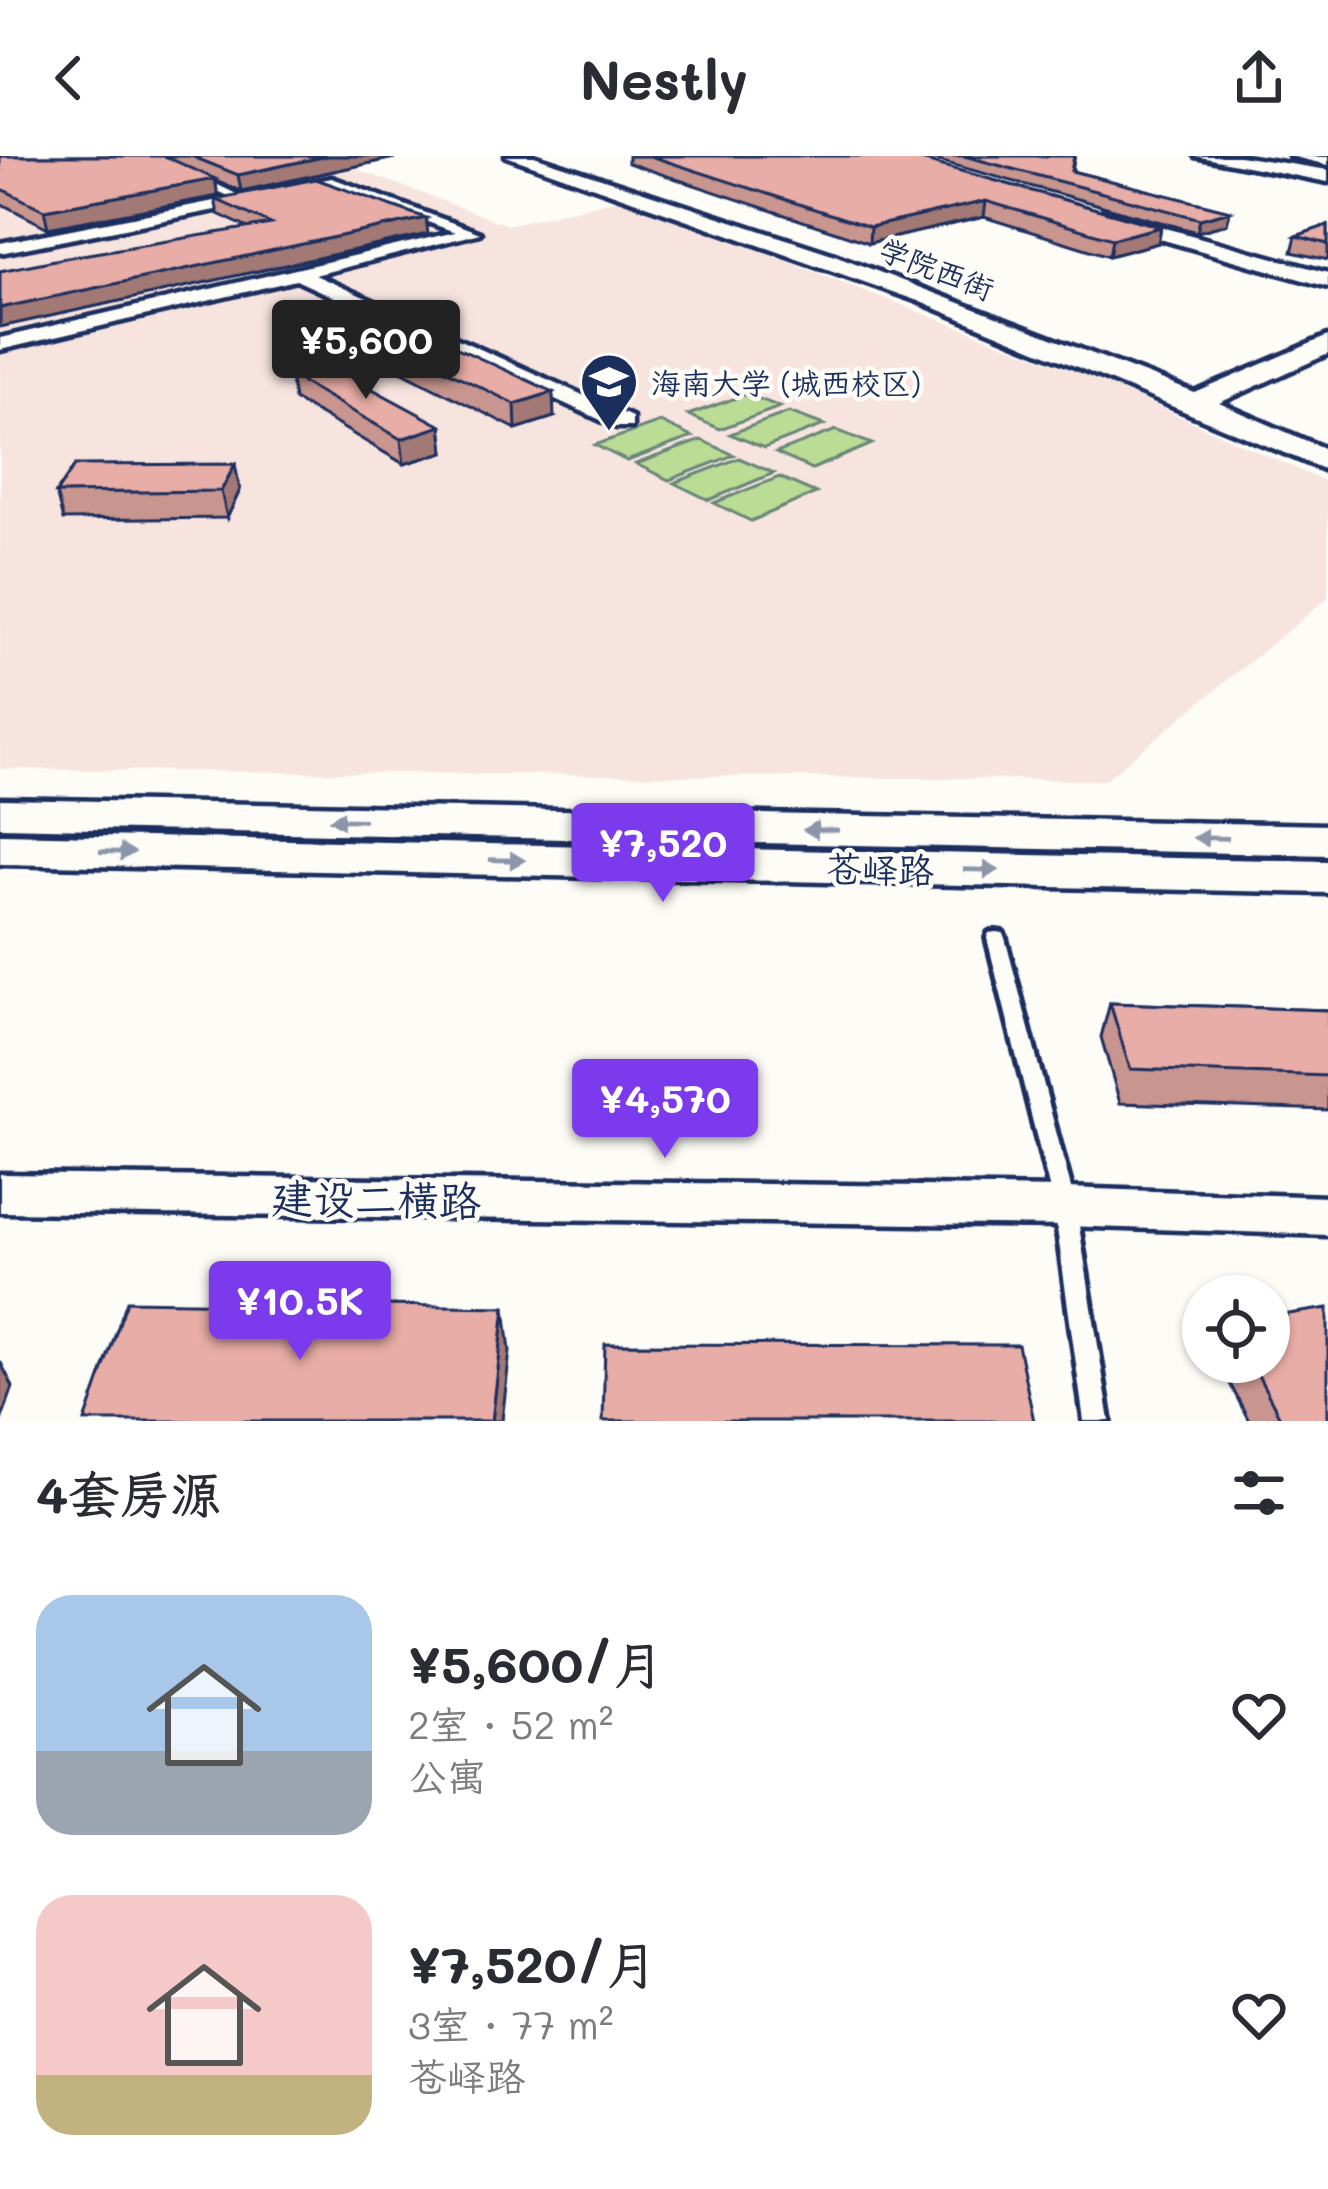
<!DOCTYPE html>
<html lang="zh">
<meta charset="utf-8">
<style>
body{margin:0;font-family:Mali,"LXGW WenKai TC",sans-serif;background:#f7f7f7;color:#2b2b33;height:100vh;display:flex;flex-direction:column;font-size:45px;white-space:nowrap}
*{box-sizing:border-box;margin:0}
p{font-size:39px;color:#7c7c81}
.icon{flex:none;width:66px;height:66px;fill:none;stroke:currentColor;stroke-width:2;stroke-linecap:round;stroke-linejoin:round}
.map{position:relative;height:1265px;overflow:hidden}
.sheet{display:flex;flex-direction:column;background:#fff;flex:1}
.sheet>*{flex:none}
.controls{position:absolute;left:1182px;top:1119px;display:grid;gap:24px}
.controls a{display:grid;place-items:center;width:108px;height:108px;border-radius:50%;background:#fff;box-shadow:0 3px 9px #0004;font-size:60px}
.price{position:absolute;translate:-50% -102px;padding:0 27px;border-radius:12px;background:#7c3aed;color:#fff;font-size:39px;line-height:78px;filter:drop-shadow(0 3px 6px #0008)}
.price::after{content:'';position:absolute;left:50%;top:72px;width:36px;height:27px;margin-left:-18px;background:inherit;clip-path:polygon(0 0,100% 0,50% 100%)}
.price.current{background:#222;color:#fff}
ul{padding:0;list-style:none}
li{display:flex;align-items:center;gap:36px;height:300px;padding:0 36px}
li span{display:grid;place-items:center;flex:none;width:336px;height:240px;border-radius:36px;color:#555}
li>.icon{margin-inline-start:auto}
span .icon{width:144px;height:144px;fill:#fffc;stroke-width:1}
li b{font-size:51px}
h2{display:flex;justify-content:space-between;align-items:center;height:144px;padding:0 36px;font-size:51px}
header{display:flex;justify-content:space-between;align-items:center;height:156px;padding:0 36px;background:#fff;font-size:54px;font-weight:800}
.map>svg:first-child{display:block}
</style>
<header><svg class="icon" aria-label="back" viewBox="0 0 24 24"><path d="M15 5l-7 7 7 7"/></svg>Nestly<svg class="icon" aria-label="share" viewBox="0 0 24 24"><path d="M12 15V3M7 8l5-5 5 5M5 13v7h14v-7"/></svg></header>
<div class="map">
<svg width="1328" height="1265" viewBox="0 0 1328 1265">
<rect width="100%" height="100%" fill="#fdfcf7"/>
<filter id="ink" filterUnits="userSpaceOnUse"><feTurbulence type="fractalNoise" baseFrequency=".00833" numOctaves="2"/><feDisplacementMap in="SourceGraphic" scale="24" xChannelSelector="R" yChannelSelector="G"/><feConvolveMatrix kernelMatrix="1 2 1 2 8 2 1 2 1" color-interpolation-filters="sRGB"/></filter>
<g filter="url(#ink)">
<path fill="#f7e4df" d="M16,0H322L507,69L622,42L1108,228L1328,327V442L1105,624L0,613V3Z"/>
<path fill="#badc95" stroke="#6a867a" stroke-width="3" d="M747,238L780,251L720,273L688,259Z
M789,256L824,269L764,292L730,278Z
M660,266L692,281L627,305L595,289Z
M836,274L872,288L812,313L776,297Z
M701,284L734,299L669,324L636,308Z
M739,302L774,317L709,344L674,327Z
M779,321L816,337L751,365L714,347Z"/>
<g fill="none" stroke-linecap="round" stroke-linejoin="round">
<g stroke="#1b2f5e" stroke-width="10">
<path id="lane" d="M193,20H199L249,44L242,46L193,24Z
M996,776L1003,777L1005,782L1076,1051L1110,1265H1084L1054,1051L987,782L989,777Z"/>
</g>
<g stroke="#1b2f5e" stroke-width="9">
<path id="street" d="M1290,0L1328,1V9Z
M332,22L480,77L315,119L632,261V271H616L296,124L0,194V182L455,76L331,31L0,97V87Z
M0,1018L1065,1032L1328,1041V1079L1065,1070L0,1056Z"/>
</g>
<g stroke="#1b2f5e" stroke-width="9">
<path id="secondary" d="M506,0H534L832,98L1195,237L1328,180V198L1219,247L1328,294V315L918,145Z
M1195,0H1239L1328,14V26Z
M1104,55L1328,117V131L1097,65V57Z
M0,643L1328,669V699L0,671Z
M0,678L1328,705V737L0,708Z"/>
</g>
<use href="#lane" fill="#fdfcf7" fill-rule="evenodd"/>
<use href="#street" fill="#fdfcf7" fill-rule="evenodd"/>
<use href="#secondary" fill="#fdfcf7" fill-rule="evenodd"/>
</g>
<path fill="#c8958f" stroke="#1b2f5e" stroke-width="3" d="M0,0H403L241,35L215,25L218,40L48,72L0,47Z
M628,0H907L1161,71L1158,87L1109,100L984,61L869,87L628,7Z
M921,0H1075L1072,15L1230,55L1227,68L1197,76Z
M215,43L428,78L0,171V115L248,72L218,58Z
M1328,69V104L1292,96L1296,80Z
M390,187L554,261L516,273L393,211Z
M290,219L441,270L444,296L404,308L294,243Z
M240,334L227,362L63,364L56,337Z
M1110,847L1328,854V954L1120,947L1101,881Z
M1219,1206H1269L1328,1265H1249Z"/>
<path fill="#a27974" stroke="#1b2f5e" stroke-width="3" d="M327,0H403L241,35L238,19Z
M215,23L218,40L48,72L44,54Z
M986,45L984,61L869,87L870,71Z
M1230,55L1227,68L1197,76L1200,63Z
M426,62L428,78L0,171V152Z
M1161,71L1158,87L1109,100L1112,83Z
M553,236L554,261L516,273L515,248Z
M441,270L444,296L404,308L401,283Z
M235,308L240,334L227,362L221,335Z
M505,1151L510,1195L502,1265H492Z
M0,1205L13,1231L1,1265H0Z"/>
<path fill="#e8ada6" stroke="#1b2f5e" stroke-width="3" d="M0,0H164L215,23L44,54L0,32Z
M191,0H327L238,19Z
M650,0H907L1161,71L1112,83L986,45L870,71Z
M964,0H1074L1071,15L1230,55L1200,63Z
M316,23L426,62L0,152V115L70,101L271,68L215,43Z
M1328,69V88L1296,80Z
M427,178L553,236L515,248L390,187Z
M328,209L441,270L401,283L290,219Z
M235,308L221,335L56,337L75,309Z
M1110,847L1328,854V920L1130,913Z
M127,1145L505,1151L492,1265H85Z
M1328,1152V1265H1282L1251,1206H1269V1161Z
M605,1188L1018,1189L1034,1265H603Z"/>
<defs><path id="oneway-solid" d="M-6-.8H1V-3.2L6.5 0L1 3.2V.8H-6Z" transform="scale(3)"/></defs>
<g fill="#8c96aa">
<use href="#oneway-solid" transform="translate(347 664) rotate(-179)"/>
<use href="#oneway-solid" transform="translate(821 674) rotate(-179)"/>
<use href="#oneway-solid" transform="translate(1211 682) rotate(-179)"/>
<use href="#oneway-solid" transform="translate(117 696) rotate(1)"/>
<use href="#oneway-solid" transform="translate(507 704) rotate(1)"/>
<use href="#oneway-solid" transform="translate(981 714) rotate(1)"/>
</g>
</g>
<defs>
<g id="university-pin" transform="scale(3)"><path d="M0 17L-7.5 6A9.5 9.5 0 1 1 7.5 6Z" fill="#1b2f5e" stroke="#fdfcf7"/><path d="M0-5L7-2L0 1L-7-2ZM-4 1L0 2.5L4 1V4Q0 6-4 4Z" fill="#fff"/></g>
</defs>
<g fill-rule="evenodd">
<use href="#university-pin" x="609" y="226"/>
</g>
<g text-anchor="middle" dominant-baseline="central" stroke-width="9" stroke-linejoin="round" paint-order="stroke">
<g font-size="30" fill="#1b2f5e" stroke="#fdfcf7">
<text transform="translate(937 112) rotate(21)">学院西街</text>
</g>
<g font-size="30" fill="#1b2f5e" stroke="#fdfcf7" text-anchor="start">
<text x="651" y="226">海南大学 (城西校区)</text>
</g>
<g font-size="36" fill="#1b2f5e" stroke="#fdfcf7">
<text transform="translate(880 712) rotate(1)">苍峄路</text>
</g>
<g font-size="42" fill="#1b2f5e" stroke="#fdfcf7">
<text transform="translate(376 1042) rotate(1)">建设二横路</text>
</g>
</g>
</svg>
<div class="controls">
<a><svg class="icon" aria-label="locate" viewBox="0 0 24 24"><circle cx="12" cy="12" r="6"/><path d="M12 2v4M12 18v4M2 12h4M18 12h4"/></svg></a>
</div>
<b class="price current" style="left:366px;top:246px">¥5,600</b>
<b class="price" style="left:663px;top:749px">¥7,520</b>
<b class="price" style="left:665px;top:1005px">¥4,570</b>
<b class="price" style="left:300px;top:1207px">¥10.5K</b>
</div>
<section class="sheet">
<h2>4套房源<svg class="icon" aria-label="filters" viewBox="0 0 24 24"><path d="M4 7h16M4 17h16"/><circle cx="9" cy="7" r="2"/><circle cx="15" cy="17" r="2"/></svg></h2>
<ul>
<li><span style="background:linear-gradient(#a9c7e8 65%,#9aa5b1 0)"><svg class="icon" aria-label="home" viewBox="0 0 24 24"><path d="M3 11l9-7 9 7M6 9v11h12V9"/></svg></span><div><b>¥5,600/月</b><p>2室 · 52 m²</p><p>公寓</p></div><svg class="icon" aria-label="heart" viewBox="0 0 24 24"><path d="M12 20l-8-8c-3-5 5-10 8-4 3-6 11-1 8 4z"/></svg></li>
<li><span style="background:linear-gradient(#f6c9c9 75%,#c2b280 0)"><svg class="icon" aria-label="home" viewBox="0 0 24 24"><path d="M3 11l9-7 9 7M6 9v11h12V9"/></svg></span><div><b>¥7,520/月</b><p>3室 · 77 m²</p><p>苍峄路</p></div><svg class="icon" aria-label="heart" viewBox="0 0 24 24"><path d="M12 20l-8-8c-3-5 5-10 8-4 3-6 11-1 8 4z"/></svg></li>
</ul>
</section>
